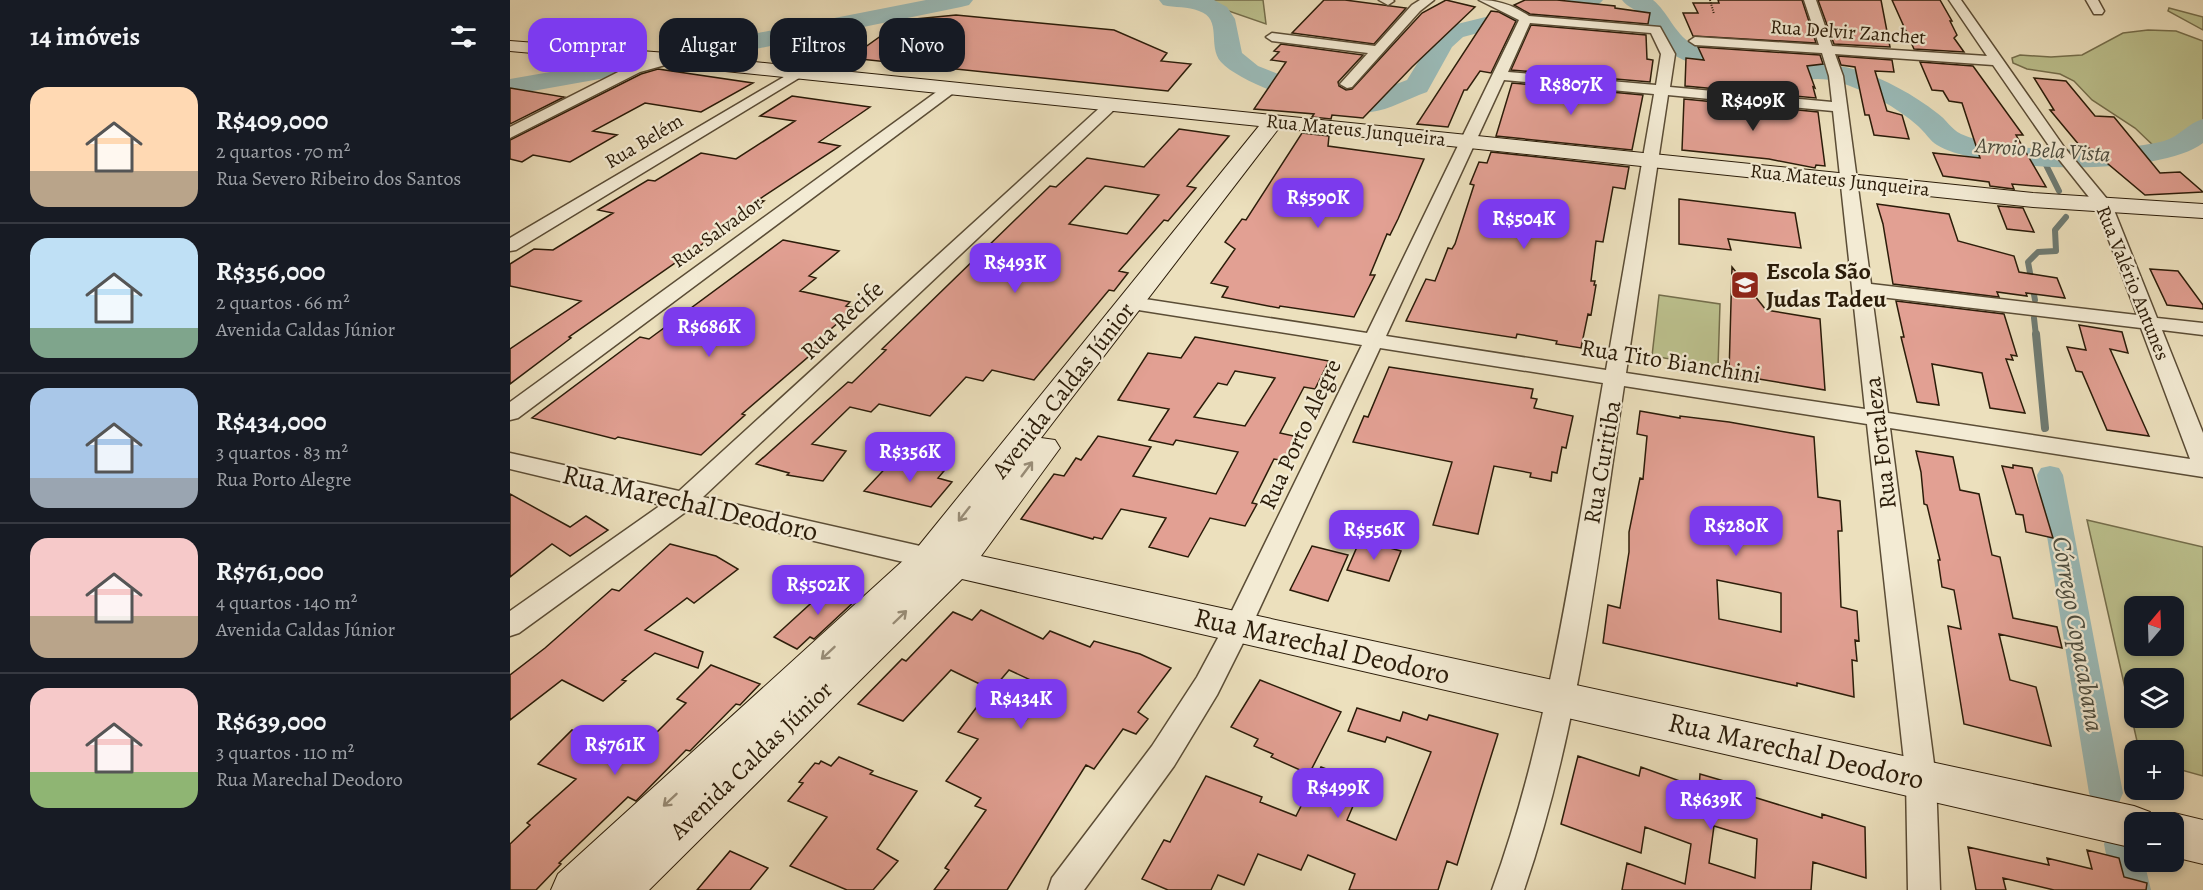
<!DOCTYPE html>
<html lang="pt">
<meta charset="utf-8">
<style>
body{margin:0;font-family:Alegreya,serif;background:#242831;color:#f1f3f6;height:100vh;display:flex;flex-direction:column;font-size:22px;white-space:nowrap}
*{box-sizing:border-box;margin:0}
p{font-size:20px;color:#9ea1a6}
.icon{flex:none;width:33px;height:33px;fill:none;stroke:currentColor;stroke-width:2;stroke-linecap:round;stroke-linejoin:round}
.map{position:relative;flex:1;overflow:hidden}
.panel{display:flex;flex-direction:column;background:#171b24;width:510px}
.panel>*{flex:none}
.hud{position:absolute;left:18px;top:18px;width:570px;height:54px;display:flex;gap:12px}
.needle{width:39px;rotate:19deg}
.fabs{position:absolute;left:1614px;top:596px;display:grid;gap:12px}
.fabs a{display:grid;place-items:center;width:60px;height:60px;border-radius:12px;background:#171b24;box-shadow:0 3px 9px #0003;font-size:30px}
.price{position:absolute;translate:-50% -51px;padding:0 14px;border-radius:12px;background:#7c3aed;color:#fff;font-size:20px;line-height:39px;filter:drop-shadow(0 2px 3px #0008)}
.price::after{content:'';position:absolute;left:50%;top:36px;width:18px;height:14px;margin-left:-9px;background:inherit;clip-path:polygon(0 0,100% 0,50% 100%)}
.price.active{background:#222;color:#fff}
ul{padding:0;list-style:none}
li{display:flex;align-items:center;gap:18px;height:150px;padding:0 30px}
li+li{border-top:2px solid #363941}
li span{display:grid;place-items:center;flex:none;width:168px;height:120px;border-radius:18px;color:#555}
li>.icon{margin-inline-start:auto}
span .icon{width:72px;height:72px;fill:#fffc;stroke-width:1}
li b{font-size:26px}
h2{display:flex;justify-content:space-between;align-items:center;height:72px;padding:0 30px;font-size:26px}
.pill{padding:0 21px;border-radius:18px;background:#171b24;box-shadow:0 3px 9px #0003;font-size:21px;line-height:54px}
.pill.active{background:#7c3aed;color:#fff}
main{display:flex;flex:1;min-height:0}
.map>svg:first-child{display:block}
</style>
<main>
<section class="panel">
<h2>14 imóveis<svg class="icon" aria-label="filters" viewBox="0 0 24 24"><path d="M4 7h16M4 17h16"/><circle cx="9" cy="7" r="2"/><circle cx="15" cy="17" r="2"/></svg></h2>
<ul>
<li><span style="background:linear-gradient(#ffd9b3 70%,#b9a48a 0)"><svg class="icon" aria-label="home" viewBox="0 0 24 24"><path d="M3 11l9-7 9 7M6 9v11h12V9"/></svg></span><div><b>R$409,000</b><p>2 quartos · 70 m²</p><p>Rua Severo Ribeiro dos Santos</p></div></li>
<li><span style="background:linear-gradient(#bfe0f5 75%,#7fa58c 0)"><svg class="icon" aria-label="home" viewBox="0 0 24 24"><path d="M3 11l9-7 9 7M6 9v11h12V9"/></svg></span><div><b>R$356,000</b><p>2 quartos · 66 m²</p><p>Avenida Caldas Júnior</p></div></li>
<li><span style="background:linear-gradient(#a9c7e8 75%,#9aa5b1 0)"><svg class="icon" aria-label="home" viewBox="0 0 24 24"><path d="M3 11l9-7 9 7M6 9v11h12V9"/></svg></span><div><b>R$434,000</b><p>3 quartos · 83 m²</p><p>Rua Porto Alegre</p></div></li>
<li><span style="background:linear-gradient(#f6c9c9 65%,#b9a48a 0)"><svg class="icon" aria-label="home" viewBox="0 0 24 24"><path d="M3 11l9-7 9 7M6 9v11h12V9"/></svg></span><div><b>R$761,000</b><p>4 quartos · 140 m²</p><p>Avenida Caldas Júnior</p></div></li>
<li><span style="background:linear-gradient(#f6c9c9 70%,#8fb573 0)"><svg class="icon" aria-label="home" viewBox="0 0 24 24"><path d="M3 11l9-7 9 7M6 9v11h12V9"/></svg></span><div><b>R$639,000</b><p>3 quartos · 110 m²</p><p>Rua Marechal Deodoro</p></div></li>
</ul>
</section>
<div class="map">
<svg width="1693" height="890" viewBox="0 0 1693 890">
<rect width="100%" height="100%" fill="#ece0bd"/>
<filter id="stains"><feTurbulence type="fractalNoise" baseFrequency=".00333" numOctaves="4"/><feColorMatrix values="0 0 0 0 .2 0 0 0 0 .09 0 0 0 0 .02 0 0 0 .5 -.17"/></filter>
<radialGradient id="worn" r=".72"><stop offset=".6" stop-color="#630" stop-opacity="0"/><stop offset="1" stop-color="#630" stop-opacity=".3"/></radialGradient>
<path fill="#bcc18e" stroke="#746e4c" stroke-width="1.5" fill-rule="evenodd" d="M687,0H753L756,24Z
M1659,8L1693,17V30L1658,11Z
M1638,30L1666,31L1693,41V142L1663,154L1646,148L1625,128L1582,100L1564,81L1550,74L1517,69L1503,63L1502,58L1510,55L1541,57L1572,55L1613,33Z
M1149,295L1210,304L1208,367L1142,356Z
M1577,520L1693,547V776L1664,768V750H1629ZM1624,606H1664V645H1624ZM1624,678H1664V717H1624Z"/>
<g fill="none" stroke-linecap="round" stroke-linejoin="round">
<path stroke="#6e7b73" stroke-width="6" d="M1531,155L1549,191
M1525,300L1518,262L1528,252L1546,251L1545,230L1556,217
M1524,318L1526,336"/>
<path stroke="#6e7b73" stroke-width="8" d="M1526,334L1535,428"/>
<path fill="#9abbb9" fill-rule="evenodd" d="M1540,466L1549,468L1553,475L1613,793L1608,805L1596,809L1584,805L1579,793L1527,475L1531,468Z
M1612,826L1624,831V861H1634L1641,890H1603L1594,844L1599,831Z"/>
<path fill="#9abbb9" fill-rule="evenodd" d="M416,0H463L459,5L451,7L177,63L168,60L164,55L168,50L177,47Z
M649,0H704L717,7L725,19L732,53L748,66L804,88L857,95L897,80L923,38L935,27L1004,10L1010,11L1058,0H1093C1083,14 1036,19 1019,22L1013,21L953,37L942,47L917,92C899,98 879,110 861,112C826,116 734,87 711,62C697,46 713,19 689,11C678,6 665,8 653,5Z
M1112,0H1143C1158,12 1164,33 1182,44C1231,73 1294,54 1347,70C1375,79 1404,95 1427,113C1436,119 1441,129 1451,134C1496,154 1606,153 1654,141C1669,137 1678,123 1693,119V143C1650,177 1474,173 1427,145C1420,141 1415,132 1408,126C1387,107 1356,91 1329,82C1311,76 1293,81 1275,80C1243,77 1181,71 1157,50C1147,40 1142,27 1133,17C1127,9 1118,8 1112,0Z
M120,58L129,60L133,66L129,72L0,95V79Z"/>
</g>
<path fill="#e2a093" stroke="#2b1c09" stroke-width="1.5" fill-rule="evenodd" d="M814,0H835L896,8L864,44L782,33Z
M936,0L965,7L902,67L853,118L822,115L821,119L802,117L804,114L744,109L776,62L761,60L769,52L764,51L771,44L853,55L828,82L829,86L836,90L842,89L912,13Z
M1015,0H1047L1105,6V8L1140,13L1138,24L1020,14L1004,5Z
M1208,0H1292L1306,43L1183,36L1173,13H1188L1183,3H1209Z
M1308,0H1371L1380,47L1324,44Z
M1382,0H1430L1442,21H1440L1447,35L1444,38L1454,52L1404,49Z
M981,11L989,12L1006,21L981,73L970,71L957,90H954L938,127L907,124Z
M446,15L604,30L657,53L651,61L681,64L658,91L340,58L375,33L384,34L405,19Z
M1021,25L1136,35L1137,59L1143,60L1140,82L1001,70Z
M1188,47L1310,55L1313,64L1297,66L1305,88L1303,87L1306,98L1175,86L1176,58L1194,60Z
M1328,56L1382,60L1384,72L1365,71L1377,111L1392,115L1399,139L1364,135L1359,115H1355L1345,67L1331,65Z
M1410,62L1463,66L1513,135H1506L1536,187L1502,184L1504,189L1480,186L1479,182L1433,176L1423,153L1470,158L1452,103L1439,101L1433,91L1422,90Z
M148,69L243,83L191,112L135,103L83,131L107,135L60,162L23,155L12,162L0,159V140L131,74Z
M1524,78L1556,81L1585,116L1604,117L1650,173L1670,172L1693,192L1635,195L1579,148L1570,146L1540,110H1544Z
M1002,83L1133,95L1122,150L986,136Z
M0,88L54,97L0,124Z
M282,96L360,107L309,142L330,146L248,200L254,201L59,337L61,338L0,384V349L71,301L0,286V264L24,249L43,250L103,213L88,210L138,180L145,181L191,153L226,159L285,121L250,116Z
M1174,99L1308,112L1315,166L1306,165L1305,168L1259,159L1172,150Z
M669,129L719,136L677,186L686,188L658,221L654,220L609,271L618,273L604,291L599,290L524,380L482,370L473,381L456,377L420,416L369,404L361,412L340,407L302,444L336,451L313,481L277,475L279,473L246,464L338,382L342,383L376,350L372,349L540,186L546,187L577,158L634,167ZM595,186L649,195L617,234L559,224Z
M792,133L819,136L818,146L914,159L888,219L880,235L877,234L860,275H865L844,317L770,306L769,308L712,297L718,287L701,283L725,249L715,242L732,219L736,220Z
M981,152L1119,167L1115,189L1103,187L1093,242L1086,241L1081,281H1085L1084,285H1086L1081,315L1078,314L1071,348L1046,344L1047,341L1007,334L1006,338L896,321L916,279L925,281L938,248L942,249L945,244L964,185L960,184L969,162L977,163Z
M1169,199L1285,213L1291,248L1218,239L1221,250L1169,244Z
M1367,204L1439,214L1448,241L1504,256L1509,272L1547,278L1555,298L1516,293L1517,296L1487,292L1489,297L1383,284L1373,224Z
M1488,206L1513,208L1524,232L1497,229Z
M273,240L329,251L299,276L306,278L290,291L340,302L336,306L345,308L305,343L312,345L232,414L235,415L191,455L108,437L105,439L22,418L130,337L139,339Z
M1222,267L1256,310L1310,319L1315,390L1219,374Z
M1640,269L1668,271L1693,305V309L1657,305Z
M1386,301L1494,314L1507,356L1501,355L1503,360L1496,359L1515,413L1480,408L1472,373L1422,364L1429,405L1407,402L1391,337H1394Z
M1569,325L1612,332L1618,353L1600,349L1639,436L1597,430L1572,372L1566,371L1557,347L1576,350Z
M685,337L819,361L805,389L794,387L770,433L788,437L776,461L764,459L742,503L747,504L735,526L700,518L678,557L639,547L656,518L611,509L592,539L584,537L583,539L511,519L544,474L554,476L566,458L571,460L588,436L641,447L623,476L706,494L728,452L666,440L663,445L639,440L659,409L608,400L638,353L671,358ZM725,371L765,378L735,426L684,417L708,383L717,385Z
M879,367L1023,389L1021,398L1027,399L1024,408L1063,416L1056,448L1052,447L1047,473L1042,472L1041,481L1020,477L1021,473L984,466L968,534L923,525L942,462L843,442L854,416L858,417Z
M1130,411L1170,418V416L1219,422L1304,437L1308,497L1330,501L1332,531H1328L1331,607L1347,611L1349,641L1345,640L1347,661L1342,660L1344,697L1287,683V686L1093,643L1098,605L1110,608L1119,552V532L1130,478L1133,479L1137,436L1127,434ZM1207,580L1271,593V632L1209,619Z
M1406,451L1443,457L1450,490L1469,494L1482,555L1490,557L1503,618L1547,627L1552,648L1489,634L1500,680L1526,687L1541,746L1454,724L1438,626L1451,629L1444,590L1432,587L1428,560H1430L1417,505L1414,504L1411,472Z
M384,459L434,471L428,478L442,482L421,507L354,491Z
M1503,465L1522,468L1543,538L1516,532L1513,515L1506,514L1492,466L1503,468Z
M0,494L60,527L76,516L98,530L60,556L42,544L0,577Z
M850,540L891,551L879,581L837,570Z
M160,544L206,556L228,569L184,603L177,598L135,630L193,652L188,668L145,653L112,680L116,681L93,701L52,680L0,720V675L35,648L102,589L109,591Z
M802,546L838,555L818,601L780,590Z
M331,584L349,592L345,596L348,598L304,639L300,637L287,649L264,637L321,585L326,588Z
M471,610L533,639L540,631L580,647L584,641L630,654L661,668L628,712L638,719L626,734L613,729L584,769L576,765L497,890H424L439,870L435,868L476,810L465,806L471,798L436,781L468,739L448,732L469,704L515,721L540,689L499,670L482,690L441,670L393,721L348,704L392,659L396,661L443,612L462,620Z
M201,665L250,684L230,705L226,704L180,751L176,750L126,801L118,797L49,863L51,864L26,890H0V844L20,825L17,823L66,779L28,764L62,730L123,756L176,703L167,699Z
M750,680L831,712L799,774L761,757L763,754L744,746L748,739L721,727Z
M847,708L890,721L893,712L917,720L919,715L988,734L947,865L937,861L928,890H839L845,874L798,855L791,870L748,854L734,885L708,875L701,890H658L632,879L654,840L660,842L696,776L752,797L750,802L786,816L811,767L853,783L837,820L886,840L921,752L877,737L875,742L838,731Z
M1068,756L1129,776L1131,767L1189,788L1190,774L1238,788L1237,795L1312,818V814L1355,827L1356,878L1303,862L1301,890H1112L1117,863L1175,884L1181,844L1135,827L1131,853L1051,824ZM1204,826L1247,839L1245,878L1199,863Z
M329,757L363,771L360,774L407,791L367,849L388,861L363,890H337L280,866L317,817L278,801L293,783L289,782L305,763L309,764L311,761L321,766Z
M1458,847L1539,865L1537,858L1582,869L1577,850L1609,858L1614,877L1637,883L1636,890H1544L1493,878L1496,890H1466Z
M220,851L258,868L240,890H187Z"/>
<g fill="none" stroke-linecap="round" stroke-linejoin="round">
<g stroke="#5b4d36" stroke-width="3">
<path id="street" d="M869,0H883L884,1L878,5Z
M910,0H924L910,11L842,87L837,88L830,84L858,53L762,41L756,37L762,33L865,46L902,5Z
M969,0C988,0 1003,5 1019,16L1150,27L1165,54L1160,87L1322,102L1319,76L1312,53L1185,45L1179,41L1185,37L1309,45L1294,0H1306L1322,46L1477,56L1439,0H1451L1554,147L1602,205L1647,318L1693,323V335L1652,330L1693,433V477L1380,428L1426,779L1430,890H1398L1396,779L1357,424L1114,386C1088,556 1070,727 1014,890H982C1041,727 1063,553 1093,383L870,348L741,627L707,695L664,766L574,890H538L542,878L642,746L687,677L717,621L852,345L622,309L615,307L612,303L615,299L622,297L857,333L1009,20ZM1020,23L1141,33L1151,54L1146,85L998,72ZM1325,54L1483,65L1544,153L1586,206L1627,315L1361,284L1333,76ZM994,80L1144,94L1096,370L876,336ZM1158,95L1323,111L1355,409L1116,373ZM1362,296L1631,328L1680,459L1378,413Z
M1576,0H1588L1594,11L1592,14H1584Z
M161,55L168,59L166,62L130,72L0,138V127L120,66Z
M289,68L296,72L294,75L6,250L0,251V238Z
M441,84L446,85L448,88L446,91L8,418L0,420V402L436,85Z
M601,101L608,105L606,108L193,497L419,548L428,551L432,558L428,565L419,568L177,511L9,633L0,636V611L151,505L0,469V453L169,491L596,102Z"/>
</g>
<g stroke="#2b1c09" stroke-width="2">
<path id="secondary" d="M0,41L157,53L1523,193L1693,204V218L1523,207L769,128L531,438L545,440L550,448L471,556L1624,806L1640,812L1644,822H1624V848L452,579L139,890H41L48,874L407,548L749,126L157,65L0,51Z
M1664,813L1693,820V864L1664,857V822H1647Z"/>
</g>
<path stroke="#2b1c09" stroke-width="2" stroke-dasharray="1 1.5" stroke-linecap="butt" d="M1200,0L1204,14"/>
<use href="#street" fill="#f3ebd4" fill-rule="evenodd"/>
<use href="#secondary" fill="#f3ebd4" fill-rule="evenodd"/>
</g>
<defs><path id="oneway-shaft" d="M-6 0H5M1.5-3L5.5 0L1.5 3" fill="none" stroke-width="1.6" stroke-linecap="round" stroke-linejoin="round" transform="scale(1.5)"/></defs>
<g stroke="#998e79">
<use href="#oneway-shaft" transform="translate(517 469) rotate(-53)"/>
<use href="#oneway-shaft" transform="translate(454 514) rotate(128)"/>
<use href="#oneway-shaft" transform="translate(390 617) rotate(-44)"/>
<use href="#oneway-shaft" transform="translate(318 653) rotate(137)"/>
<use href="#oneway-shaft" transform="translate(160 800) rotate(137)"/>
</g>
<defs>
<g id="school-square" transform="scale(1.5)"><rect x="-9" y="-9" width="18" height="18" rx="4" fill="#8f2418" stroke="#f3ebd4"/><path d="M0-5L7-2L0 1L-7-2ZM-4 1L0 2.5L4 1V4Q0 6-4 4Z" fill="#fff"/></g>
</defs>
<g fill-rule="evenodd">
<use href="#school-square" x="1235" y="285"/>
</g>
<g text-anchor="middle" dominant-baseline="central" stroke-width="4.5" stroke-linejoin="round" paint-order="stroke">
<g font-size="20" fill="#2b1c09" stroke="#f3ebd4">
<text transform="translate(1338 32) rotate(4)">Rua Delvir Zanchet</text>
<text transform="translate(846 130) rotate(6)">Rua Mateus Junqueira</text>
<text transform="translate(134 141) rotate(-31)">Rua Belém</text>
<text transform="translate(1330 180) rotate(6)">Rua Mateus Junqueira</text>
<text transform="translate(207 232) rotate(-36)">Rua Salvador</text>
<text transform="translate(1623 283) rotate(68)">Rua Valério Antunes</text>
</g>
<g font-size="22" font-style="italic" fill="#4c4c3e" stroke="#f3ebd4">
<text transform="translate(1533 150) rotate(4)">Arroio Bela Vista</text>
</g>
<g font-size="24" font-weight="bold" fill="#2b1c09" stroke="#f3ebd4" text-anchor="start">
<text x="1256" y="271">Escola São<tspan x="1256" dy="28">Judas Tadeu</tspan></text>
</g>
<g font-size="24" fill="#2b1c09" stroke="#f3ebd4">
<text transform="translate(332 320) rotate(-43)">Rua Recife</text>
<text transform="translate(1161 361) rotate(9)">Rua Tito Bianchini</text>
<text transform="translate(553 390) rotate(-52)">Avenida Caldas Júnior</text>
<text transform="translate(790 434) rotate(-65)">Rua Porto Alegre</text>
<text transform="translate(1370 443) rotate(-97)">Rua Fortaleza</text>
<text transform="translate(1092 462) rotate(-80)">Rua Curitiba</text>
<text transform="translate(241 760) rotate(-44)">Avenida Caldas Júnior</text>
</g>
<g font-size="26" font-style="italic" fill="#4c4c3e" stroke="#f3ebd4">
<text transform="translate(1568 634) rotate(80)">Córrego Copacabana</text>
</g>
<g font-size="28" fill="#2b1c09" stroke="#f3ebd4">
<text transform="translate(180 503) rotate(13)">Rua Marechal Deodoro</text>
<text transform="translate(812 646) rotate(13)">Rua Marechal Deodoro</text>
<text transform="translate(1286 751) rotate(13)">Rua Marechal Deodoro</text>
</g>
</g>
<rect width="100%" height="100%" filter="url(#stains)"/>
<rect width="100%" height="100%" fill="url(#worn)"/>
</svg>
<div class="fabs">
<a><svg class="needle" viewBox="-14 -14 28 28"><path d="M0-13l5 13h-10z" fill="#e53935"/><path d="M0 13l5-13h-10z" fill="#9ea1a6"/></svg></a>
<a><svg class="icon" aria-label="layers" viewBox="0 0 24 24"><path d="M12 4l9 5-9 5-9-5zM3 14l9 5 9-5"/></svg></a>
<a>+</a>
<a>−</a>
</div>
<b class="price" style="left:1061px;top:116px">R$807K</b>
<b class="price active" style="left:1243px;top:132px">R$409K</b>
<b class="price" style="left:808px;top:229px">R$590K</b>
<b class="price" style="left:1014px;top:250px">R$504K</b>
<b class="price" style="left:505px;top:294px">R$493K</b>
<b class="price" style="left:199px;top:358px">R$686K</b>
<b class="price" style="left:400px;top:483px">R$356K</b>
<b class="price" style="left:1226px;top:557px">R$280K</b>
<b class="price" style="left:864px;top:561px">R$556K</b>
<b class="price" style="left:308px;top:616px">R$502K</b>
<b class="price" style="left:511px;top:730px">R$434K</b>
<b class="price" style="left:105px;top:776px">R$761K</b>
<b class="price" style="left:828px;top:819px">R$499K</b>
<b class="price" style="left:1201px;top:831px">R$639K</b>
<div class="hud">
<a class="pill active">Comprar</a>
<a class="pill">Alugar</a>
<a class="pill">Filtros</a>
<a class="pill">Novo</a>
</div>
</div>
</main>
